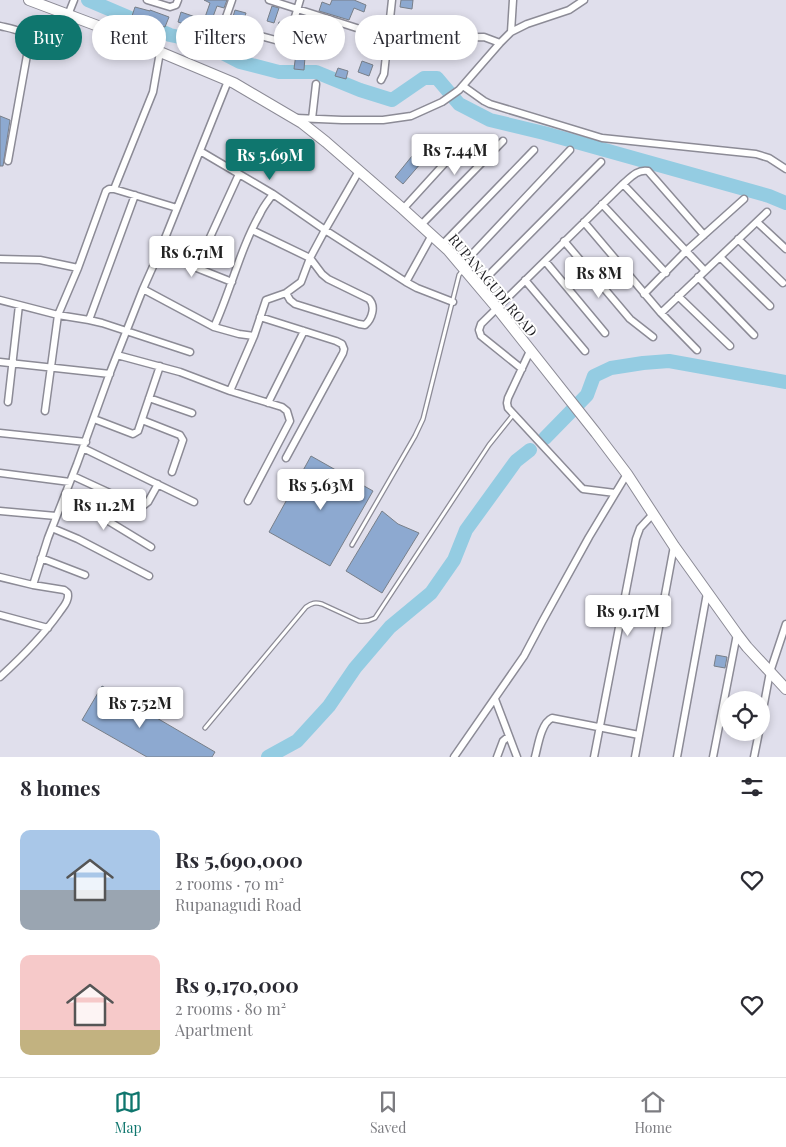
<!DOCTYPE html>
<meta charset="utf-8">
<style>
body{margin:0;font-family:"Playfair Display",serif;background:#f7f7f7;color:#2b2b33;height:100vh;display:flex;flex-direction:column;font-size:19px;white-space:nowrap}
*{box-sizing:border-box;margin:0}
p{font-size:16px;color:#7c7c81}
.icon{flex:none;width:28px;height:28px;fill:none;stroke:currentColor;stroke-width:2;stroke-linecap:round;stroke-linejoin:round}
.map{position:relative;height:757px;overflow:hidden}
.panel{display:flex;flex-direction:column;background:#fff;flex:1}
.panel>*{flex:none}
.guide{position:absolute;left:15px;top:15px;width:500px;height:45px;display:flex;gap:10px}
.fabs{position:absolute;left:720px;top:691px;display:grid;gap:10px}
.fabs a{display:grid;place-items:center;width:50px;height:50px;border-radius:50%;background:#fff;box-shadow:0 2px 8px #0003;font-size:25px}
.price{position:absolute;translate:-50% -42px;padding:0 11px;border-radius:5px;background:#fff;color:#222;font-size:16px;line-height:32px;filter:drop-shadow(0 1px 2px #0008)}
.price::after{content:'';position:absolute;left:50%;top:30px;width:15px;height:11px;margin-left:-8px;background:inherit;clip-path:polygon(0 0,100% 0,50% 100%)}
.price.selected{background:#0f766e;color:#fff}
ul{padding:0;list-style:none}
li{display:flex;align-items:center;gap:15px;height:125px;padding:0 20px}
li span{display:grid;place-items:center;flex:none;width:140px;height:100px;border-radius:10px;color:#555}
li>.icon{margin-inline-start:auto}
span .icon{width:60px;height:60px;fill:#fffc;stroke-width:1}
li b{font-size:21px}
h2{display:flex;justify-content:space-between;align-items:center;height:60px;padding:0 20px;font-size:21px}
.chip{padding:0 18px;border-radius:22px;background:#fff;box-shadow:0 2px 8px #0003;font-size:18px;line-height:45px}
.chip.selected{background:#0f766e;color:#fff}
.tabs{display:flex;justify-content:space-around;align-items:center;height:70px;border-top:1px solid #e1e1e2;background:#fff;font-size:14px;color:#7c7c81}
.tabs a{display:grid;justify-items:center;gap:2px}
.tabs .selected{color:#0f766e}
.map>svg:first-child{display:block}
</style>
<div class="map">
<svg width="786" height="757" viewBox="0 0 786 757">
<rect width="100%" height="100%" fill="#e0dfec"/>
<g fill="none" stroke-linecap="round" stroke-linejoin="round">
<path stroke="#94cce2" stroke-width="14" d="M88,0L170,35L198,41L215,49L240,62L279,72H316L360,90L392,100L424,78H437L459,104L490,120L544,133L769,196L786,203
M545,438L587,395L594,376L611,368L643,363L669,361L786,382
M268,757L297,741L329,706L355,668L390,627L431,593L454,560L466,530L516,461L530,450"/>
</g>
<path fill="#8da9d0" stroke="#787f89" d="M204,0H227L224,8L217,6L211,22L220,25L216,35L178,22L181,12L204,20L210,3Z
M332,0H354L366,5L364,12L354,8L349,20L319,11L322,2L330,5Z
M401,0H413L412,9L400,7Z
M272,6L279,8L274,23L267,21Z
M135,7L150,11V10L169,17L165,27L132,16Z
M235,10L246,13L242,26L231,23Z
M279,22L288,24L284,35L276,32Z
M312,24L324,28L322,34L310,31Z
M238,36L247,39L242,54L232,50Z
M108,43L127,46L131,47L130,57L118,55V52L107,51Z
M296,53L305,57L304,70L294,69Z
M362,61L373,65L369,76L358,72Z
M338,68L348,71L346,79L335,76Z
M0,116L10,120L3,166H0Z
M412,156L421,163L403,184L395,177Z
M311,456L373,491L330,566L269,532Z
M382,511L398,524L419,533L382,593L346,571Z
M716,655L727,657L725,668L714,666Z
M102,686L215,752L212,757H147L82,720Z"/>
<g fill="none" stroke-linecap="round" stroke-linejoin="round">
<g stroke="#8c8b96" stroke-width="5.5">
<path id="lane" d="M352,545L415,436L423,419L459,275L463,270
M205,728L306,607C312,603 315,602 322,604L359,621C365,622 369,621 375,618L489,445L513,415"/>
</g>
<g stroke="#8c8b96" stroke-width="9">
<path id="street" d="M147,0L170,7L176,5L178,0
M232,0L225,20L227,27L283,42L289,37L300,0
M269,0L388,38L484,37L500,43
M68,15L74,0
M0,26C12,29 27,30 29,44L8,161
M511,32L513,0
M381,80L384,74L392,0
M463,86L484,101L490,104L602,138L756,154L769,158L786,169
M296,118L342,120H383L411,116L442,102L459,90L500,43L511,32L527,24L569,10L584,0
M312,119L316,84
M200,151L273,194L325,230L359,171
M623,184L705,271
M114,189L153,92L160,52
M602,204L666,273
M403,209L444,164
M584,222L661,313L697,350
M757,222L786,249
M421,225L503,141
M252,230L310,258L322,274L328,279L369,299C376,306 372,319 365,325L359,324L295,304L290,300L286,293
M432,235L406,282L417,288L453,302
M738,239L783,283
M564,241L630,319L653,337
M442,245L534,150
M159,253L232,282
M720,257L770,306
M0,259L40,260L78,268
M545,261L605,333
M461,266L570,150
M196,268L239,174
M698,277L754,335
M525,280L585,351
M478,286L601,162
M143,289L214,327L239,334L254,336
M644,294L686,251L744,199
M678,296L730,346
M0,300L58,315L89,320L102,323L190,352
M661,313L767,212
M260,317L336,341L342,344L344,349L343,353L286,458
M89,320L135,195
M214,327C231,290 240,249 260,214C263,207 268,201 273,194
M530,351L508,398L507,403L508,408L580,486L583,489L615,493
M117,355L180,372L230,391L282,407L287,411L290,421L248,501
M0,362L110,374
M522,369L481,336L479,330L481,324L623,184C631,177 638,169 648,171L704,235
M230,391L254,336L266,300L286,293L301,282L310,258L325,230L406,282
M149,398L192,413
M8,402L19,305
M268,403L304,331
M45,411L58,315L78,268L106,191L109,189H114L177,208
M94,419L133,434L138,431L160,366
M142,420L180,435L183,440L172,472
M0,433L86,442
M83,448L194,502
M0,473L70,482
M73,476L138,506H143L148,502L158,484
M63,501L105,519L151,547
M0,511L56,516
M52,528L78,539L149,576
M41,558L85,575
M0,577L33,585L64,590C68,593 68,592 68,596C68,603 62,608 59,613C42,637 22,657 0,677
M33,585L48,538L77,464L111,370L143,289L159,253L228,81
M0,615L48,628
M495,699L517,757
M761,720L770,672L786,624
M454,757L524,656L542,622L589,537L627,474
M497,757L503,741L509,736
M535,757C538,746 541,723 552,718L639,735
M594,757L636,539L640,528L653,514
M635,757L674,546
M677,757L707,593
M713,757L737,634
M754,757L759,732"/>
</g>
<g stroke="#8c8b96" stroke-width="12">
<path id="primary" d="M29,0L98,26L234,83L302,123L326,142L403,209L448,250L497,308L596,433L627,474L674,546L737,634L747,647L786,689"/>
</g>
<use href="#lane" stroke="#fff" stroke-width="3"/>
<use href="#street" stroke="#fff" stroke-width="6"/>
<use href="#primary" stroke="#fff" stroke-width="10"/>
</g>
<g text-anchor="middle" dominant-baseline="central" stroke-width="4" stroke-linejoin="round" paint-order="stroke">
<g font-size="14" fill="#1e1e22" stroke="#fff">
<text transform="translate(493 285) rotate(50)">RUPANAGUDI ROAD</text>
</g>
</g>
</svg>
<div class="fabs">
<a><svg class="icon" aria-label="locate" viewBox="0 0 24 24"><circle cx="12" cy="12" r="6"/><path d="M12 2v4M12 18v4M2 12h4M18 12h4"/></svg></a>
</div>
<b class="price" style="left:455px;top:176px">Rs 7.44M</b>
<b class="price selected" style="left:270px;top:181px">Rs 5.69M</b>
<b class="price" style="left:192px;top:278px">Rs 6.71M</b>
<b class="price" style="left:599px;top:299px">Rs 8M</b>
<b class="price" style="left:321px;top:511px">Rs 5.63M</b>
<b class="price" style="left:104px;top:531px">Rs 11.2M</b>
<b class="price" style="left:628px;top:637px">Rs 9.17M</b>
<b class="price" style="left:140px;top:729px">Rs 7.52M</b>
<div class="guide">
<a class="chip selected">Buy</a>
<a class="chip">Rent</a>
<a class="chip">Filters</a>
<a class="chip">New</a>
<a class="chip">Apartment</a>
</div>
</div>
<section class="panel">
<h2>8 homes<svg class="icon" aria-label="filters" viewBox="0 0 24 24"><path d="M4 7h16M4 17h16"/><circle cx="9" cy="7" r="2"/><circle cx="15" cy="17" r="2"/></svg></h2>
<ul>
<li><span style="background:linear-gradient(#a9c7e8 60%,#9aa5b1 0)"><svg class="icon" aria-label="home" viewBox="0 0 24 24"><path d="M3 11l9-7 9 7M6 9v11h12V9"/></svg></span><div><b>Rs 5,690,000</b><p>2 rooms · 70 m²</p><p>Rupanagudi Road</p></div><svg class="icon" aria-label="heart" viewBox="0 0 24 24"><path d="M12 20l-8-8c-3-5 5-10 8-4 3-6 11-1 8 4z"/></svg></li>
<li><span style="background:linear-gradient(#f6c9c9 75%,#c2b280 0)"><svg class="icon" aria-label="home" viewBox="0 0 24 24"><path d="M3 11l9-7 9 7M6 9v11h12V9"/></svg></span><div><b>Rs 9,170,000</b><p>2 rooms · 80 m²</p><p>Apartment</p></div><svg class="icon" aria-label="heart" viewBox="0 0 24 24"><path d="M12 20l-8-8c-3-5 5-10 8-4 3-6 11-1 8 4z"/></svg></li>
</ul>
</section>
<nav class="tabs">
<a class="selected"><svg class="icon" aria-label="map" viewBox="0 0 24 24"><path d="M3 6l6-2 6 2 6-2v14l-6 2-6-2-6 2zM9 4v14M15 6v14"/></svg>Map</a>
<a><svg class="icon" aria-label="saved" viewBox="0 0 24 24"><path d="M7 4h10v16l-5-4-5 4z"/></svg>Saved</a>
<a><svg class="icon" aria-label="home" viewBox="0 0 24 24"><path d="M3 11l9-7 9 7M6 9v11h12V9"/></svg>Home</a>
</nav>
